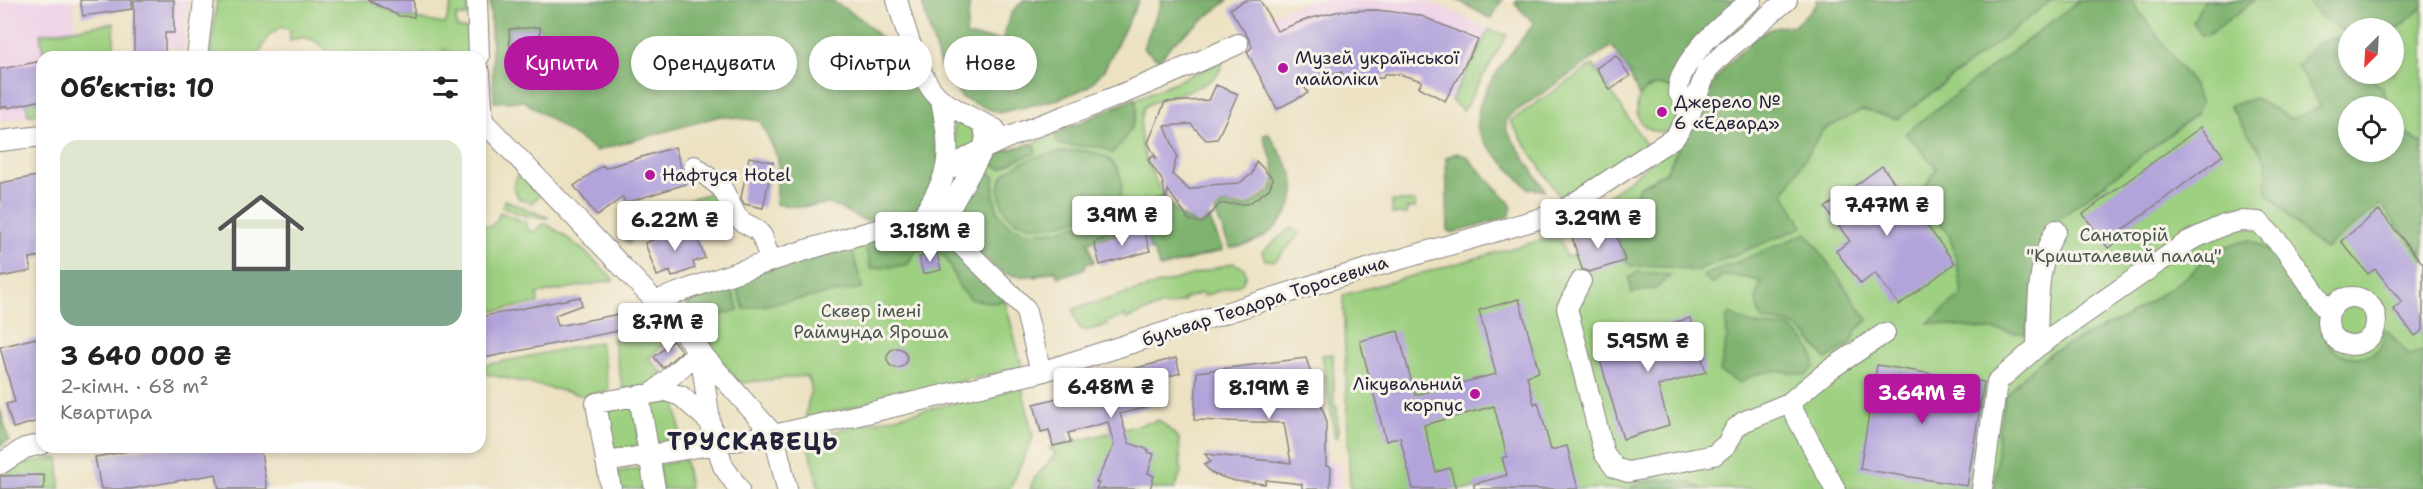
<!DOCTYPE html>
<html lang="uk">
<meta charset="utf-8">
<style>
body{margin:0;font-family:"Shantell Sans",sans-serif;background:#f6f6f6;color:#222;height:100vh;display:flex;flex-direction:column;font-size:22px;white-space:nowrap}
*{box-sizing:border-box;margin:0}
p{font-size:20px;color:#767676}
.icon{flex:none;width:33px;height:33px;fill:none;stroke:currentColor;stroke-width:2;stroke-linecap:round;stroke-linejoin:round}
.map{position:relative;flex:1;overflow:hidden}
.drawer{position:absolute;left:36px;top:51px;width:450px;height:402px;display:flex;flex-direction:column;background:#fff;border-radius:18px;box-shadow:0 3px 9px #0003}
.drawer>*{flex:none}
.banner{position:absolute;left:504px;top:36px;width:570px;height:54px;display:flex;gap:12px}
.needle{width:39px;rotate:204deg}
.tools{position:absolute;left:2338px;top:18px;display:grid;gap:12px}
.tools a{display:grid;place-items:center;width:66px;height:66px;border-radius:50%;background:#fff;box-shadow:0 3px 9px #0003;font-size:30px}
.price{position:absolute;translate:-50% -51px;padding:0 14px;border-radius:6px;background:#fff;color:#222;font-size:20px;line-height:39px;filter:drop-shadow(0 2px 3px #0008)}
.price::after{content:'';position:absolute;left:50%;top:36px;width:18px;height:14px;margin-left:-9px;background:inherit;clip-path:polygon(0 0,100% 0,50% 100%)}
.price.selected{background:#b5179e;color:#fff}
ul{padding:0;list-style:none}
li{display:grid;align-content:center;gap:12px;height:318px;padding:0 24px}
li span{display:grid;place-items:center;height:186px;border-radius:18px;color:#555}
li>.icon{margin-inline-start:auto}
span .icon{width:108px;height:108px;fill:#fffc;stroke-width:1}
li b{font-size:26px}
h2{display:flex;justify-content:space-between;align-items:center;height:72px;padding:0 24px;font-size:26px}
.chip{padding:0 21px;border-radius:27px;background:#fff;box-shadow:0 3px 9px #0003;font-size:21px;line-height:54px}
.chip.selected{background:#b5179e;color:#fff}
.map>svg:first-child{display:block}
</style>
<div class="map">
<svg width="2423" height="489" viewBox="0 0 2423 489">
<rect width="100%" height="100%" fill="#f7f3e8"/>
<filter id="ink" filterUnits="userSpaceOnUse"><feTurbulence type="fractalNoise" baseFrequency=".0167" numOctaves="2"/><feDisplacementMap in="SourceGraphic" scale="12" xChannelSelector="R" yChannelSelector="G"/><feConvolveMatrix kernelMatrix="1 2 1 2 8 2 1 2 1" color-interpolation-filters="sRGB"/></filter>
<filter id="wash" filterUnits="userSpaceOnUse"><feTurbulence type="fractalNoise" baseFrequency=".008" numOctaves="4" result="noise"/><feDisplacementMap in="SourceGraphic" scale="24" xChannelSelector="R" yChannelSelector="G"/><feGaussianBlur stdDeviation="1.35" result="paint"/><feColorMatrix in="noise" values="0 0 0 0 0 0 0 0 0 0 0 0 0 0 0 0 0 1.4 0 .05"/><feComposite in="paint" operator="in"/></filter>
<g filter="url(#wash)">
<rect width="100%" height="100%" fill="#ece2c2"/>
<path fill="#efd0e7" d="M0,0H73L76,29L50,33L54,57H42V114L0,122Z
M134,0H188L183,35L185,36L184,50L165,46H134Z
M1310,0H1425L1452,11L1489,30L1451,100L1447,97L1445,101L1419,87L1421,82L1399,74H1384L1383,78H1342L1341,73L1317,78L1304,85L1308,93L1277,109L1238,34L1280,11Z
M1294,459L1339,462L1341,489H1292Z"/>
<path fill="#9dd080" stroke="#60795e" stroke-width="1.5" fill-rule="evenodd" d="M217,0H368L399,16L445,24L453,0H467L468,16H456L457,28L468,29L470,57H457L444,49L439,57H431L424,53L422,57L385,55L384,57H330C321,41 307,33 290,41V30L282,26L268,36L258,57H210Z
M1900,0H2423V489H1350L1343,295L1559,235L1566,257L1577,253L1572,237L1598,229L1600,235L1639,225ZM2349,28H2394V74H2349ZM2349,106H2394V152H2349Z
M1755,10L1761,13L1713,49L1719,37Z
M114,23V57H44L40,34Z
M1489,30L1507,35L1463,111L1451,100Z
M1222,61C1224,89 1163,94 1144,107C1141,119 1139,133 1142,145C1146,166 1168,211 1188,222C1192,224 1198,224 1202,225L1209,218L1223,250L1160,268L1154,251H1151L1144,226L1088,242L1094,262L1085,264L1086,268L1058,277L1055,270L1035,277L972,181L983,164L1000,152L1043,140Z
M1593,65L1647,146L1563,202L1510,121Z
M1656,85L1672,88L1683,108L1668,131C1643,136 1629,113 1642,93Z
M42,100V114L28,115L26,103Z
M954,113C967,124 975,126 976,145L963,152L955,149Z
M1679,140L1681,143L1666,172L1639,187L1634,199L1619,217L1617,223C1604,220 1585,229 1575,223Z
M520,169L543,193L531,203L519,199L513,186Z
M714,192L720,203L639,229L629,244L620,234L631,217Z
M505,200L549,218L526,216L502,207Z
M1392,201H1415V208H1407V214H1392Z
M500,212L525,222L529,231H536L541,225L546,224C572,239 593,258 614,280L537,294L538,303L480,314V226H491L497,220Z
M1291,228L1300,234L1275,261L1265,260L1262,252Z
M915,230L1005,300L1022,367L806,418C805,404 818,384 805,376L740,383L703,340L687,304L762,269Z
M1233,263L1244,268L1246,275L1242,284L1203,296L1202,293L1183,299L1184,301L1165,307L1163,305L1126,319L1125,316L1106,322L1107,325C1083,332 1079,336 1073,309Z
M658,325L670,338L649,358L664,375L653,384L623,389L613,339L637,335L636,330Z
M600,342L609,391L585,396L487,374L485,365Z
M1333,354L1334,406H1337L1338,437H1335L1322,355Z
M1022,387L1033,437L1010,489H819L806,438Z
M675,400L681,438L654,443L648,404Z
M634,406L640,445L613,450L607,411Z
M1159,420L1179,438L1181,472L1175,489H1030L1034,479L1056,454L1049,448Z
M53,458L59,459L60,489H0V479L20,465Z
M685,460L690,489H662L658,465Z
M644,467L648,489H620L617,472Z"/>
<path fill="#7eb26e" stroke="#506a54" stroke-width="1.5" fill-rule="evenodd" d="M490,0H831L860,18L900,56L938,121L939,167L926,197L916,209L903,215L866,221L830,204L799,207L776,204L778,158L760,121L720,116L596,151L524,101L494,102ZM540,27V40L576,38L578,61L542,63V75L511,76L509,29Z
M921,0H970L966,36L1002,40L1012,12L1024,0H1139L1104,70L1088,87L1059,99L998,113L962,98L940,65Z
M1160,0H1228L1172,44L1159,60L1143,48L1161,3Z
M1457,0H1502L1491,19Z
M1517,0H1745L1672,88C1659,83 1647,85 1639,97L1629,72L1612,46L1509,116L1506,122L1507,131L1545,190L1529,189C1520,180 1482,141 1479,133C1467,98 1516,49 1534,23L1515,4Z
M1816,0H2052L1898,119L1862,110L1823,130L1784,193L1803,227L1695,271L1665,266H1631L1625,261L1615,231L1619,217L1634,199L1639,187L1666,172L1717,77C1729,62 1750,40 1766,31C1775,26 1785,26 1794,26L1817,4Z
M2080,0H2131L2192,83L2201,104L2195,115L2051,225L2026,334L1928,323L1962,295L1956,258L1949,235L1920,195L1937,168L1905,133Z
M2208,0H2255L2208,35H2201L2193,22L2203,1Z
M2306,0H2423V7L2394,31V28H2349V35L2322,17Z
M2331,37L2349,43V74H2365L2381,87L2390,106H2349V152H2394V116L2401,131L2423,144V258L2381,204L2325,249L2307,236L2267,192L2266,160L2230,106L2255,98L2291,119L2321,107L2297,66L2314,45Z
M1135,98C1141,119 1127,138 1112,153L1101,147L1061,145L1056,141V135L1059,132Z
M1268,133C1276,146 1286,160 1292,174C1301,201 1281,228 1258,240C1250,244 1239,246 1230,248L1215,212L1221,205L1248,206L1271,190L1275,179L1273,162L1263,136Z
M1029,144L1035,146L1036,153L1016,160L1001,169L987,161L1000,152Z
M1081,150C1100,153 1117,158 1121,179C1123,187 1122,194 1117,200C1105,214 1058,227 1040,226C1032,225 1022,225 1014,220C1002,212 994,187 1004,175C1021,156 1057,152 1081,150Z
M1456,153L1466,156L1508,201L1512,207L1509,217L1454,233L1448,231L1446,158Z
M980,168L995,177C992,188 994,203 999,213C1020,250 1082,224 1111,213C1129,207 1147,201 1165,196C1175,212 1184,221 1202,225L1209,218L1223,250L1160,268L1154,251H1151L1144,226L1088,242L1094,262L1085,264L1086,268L1058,277L1055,270C1001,288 995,267 959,232L954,215Z
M915,230L932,232L946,240L1005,300L995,303L971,299L960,288L946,258L932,248L916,251L907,265L871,269L864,242Z
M1807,233L1868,320L1856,330L1852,343L1826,359C1801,329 1802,323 1762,320C1756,307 1753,292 1763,282L1737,276H1721L1712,285L1703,276Z
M2249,240C2276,250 2289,270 2306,292C2310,298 2317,304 2320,311C2326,325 2319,334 2333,349C2345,360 2375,361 2382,343C2383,340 2382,334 2383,330H2387L2409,355L2423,351V489H1995L1998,433L2005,397L2027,373L2052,352L2126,317L2166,291L2192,272L2213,250Z
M851,245L862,288L744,309L734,279Z
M1638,272L1670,275L1657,288L1632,293L1629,278Z
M728,280L739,310L710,317V319C695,323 689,307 684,295Z
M1730,313C1747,327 1768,327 1789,327C1803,338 1816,349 1814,368L1806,375C1781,370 1761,368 1740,383L1720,372L1727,336L1726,320Z
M0,409L9,440L0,446Z
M1661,479L1689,482L1703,489H1631L1635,484Z"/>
<g id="blocks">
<path fill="#b2a3db" d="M80,0H132V9L83,16Z
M134,0H174V33H165V57H134Z
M368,0H414V17L399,16Z
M1246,0H1260L1277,31L1308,19L1340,11L1377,10L1419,15L1478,40L1445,101L1419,87L1422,81L1399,74H1384L1383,78H1342V72L1302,82L1308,93L1277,109L1247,52L1252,47L1249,39L1230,9Z
M540,27V40L576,38L578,61L542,63V75L511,76L509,29Z
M1616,55L1630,76L1610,90L1596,68Z
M42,61V100L8,108V106L0,108V69Z
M1216,85L1238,94L1217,139L1206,140L1191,124L1165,126L1177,156L1172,174L1189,190L1209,185L1239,183L1252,174L1256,161L1273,179L1269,189L1248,204H1220L1202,223L1189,220L1168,190L1166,200L1162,180L1148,160L1153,156L1157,159L1148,143L1165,102L1209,100Z
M2201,127L2223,155L2121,231L2125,236L2108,248L2083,214Z
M675,147L686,184L625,203L623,197L597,216L574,186L603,165L605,168Z
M749,157L773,162L763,208L744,204L741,198Z
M1882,166L1955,263L1899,305L1875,273L1861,284L1836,251L1850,241L1825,208Z
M42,175V256L30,258L31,271L0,277V183Z
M2379,210L2423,264V330L2415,336L2393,309L2402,302L2375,269L2368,274L2341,241Z
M692,224L705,258L693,262L695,268L672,277L670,271L657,276L645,243Z
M1143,228L1150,251L1100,265L1094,242Z
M1598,229L1600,235L1615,231L1625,261L1589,272L1582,269L1572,237Z
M937,253L941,270L923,274L919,257Z
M580,297L582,305L555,315L558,326L645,309L648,325L484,358L480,338V317Z
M1519,299L1539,372L1527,376L1534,404L1538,402L1551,450L1567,446L1578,489H1474V484L1507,475L1502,458L1507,456L1494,406L1424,425L1436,472L1450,468L1456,489H1413L1400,437L1386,441L1360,341L1398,331L1415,395L1496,374L1479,310Z
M1690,318L1706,372L1658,386L1669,425L1623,439L1596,346Z
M36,338L42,364V420L13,428L6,404L15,402L0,347Z
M673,341L682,351L663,368L654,357Z
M887 358a10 10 0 1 1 20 0a10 10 0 1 1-20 0Z
M1176,358L1180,373L1162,378L1168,402L1120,414L1129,443L1149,450L1148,452L1154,454L1148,473L1154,476L1150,489H1096L1099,483L1096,482L1114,445L1108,422L1068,433L1071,442L1053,446L1049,430L1041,432L1034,404L1073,394L1070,385Z
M1306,358L1326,419V466L1331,467L1330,489H1302V484L1266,480L1265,484L1235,481L1213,474L1204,465L1211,462L1205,454L1291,463L1284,423L1194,420L1197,372Z
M1877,365L1984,382L1967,486L1860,469Z
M151,447H260L267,489H219L216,474L131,489H101L95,457Z
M44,475V489H0V476Z"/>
</g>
</g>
<g filter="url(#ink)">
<use href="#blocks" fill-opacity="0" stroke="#87827e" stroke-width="1.5"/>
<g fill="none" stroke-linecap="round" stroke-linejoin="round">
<g stroke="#87827e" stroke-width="22">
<path id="minor" d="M477,0L479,57
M897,0C905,26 919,84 942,100C958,112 977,120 995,129
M197,57L204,0
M480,73L483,121
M1690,114L1678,91C1679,59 1728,18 1752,0
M483,121L655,301L774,435L787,489
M0,141L42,136
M694,166L722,188L737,217L744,223L756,229L762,236L770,260
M946,171C987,142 1038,126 1084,109C1136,89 1188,67 1238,44
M919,222C928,207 941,189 945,171C951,149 945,121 941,100
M929,223L941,228L956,240L1025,308L1041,372
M1581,281L1567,308L1604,453L1615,468L1628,472L1714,455L1727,444L1735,429L1743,422L1789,403L1835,489
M2328 321a24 24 0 1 1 48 0a24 24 0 1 1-48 0Z
M655,301C734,272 812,246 893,226C914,221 932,226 949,210L983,150L986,137L983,123
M2037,347L2189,241L2224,225L2241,221L2259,222L2283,247L2329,312
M700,350L710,422L723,466L739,489
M653,393L700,350
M639,396L655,489
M1789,403L1829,370L1885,333
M733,441L774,435L1041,372L1319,283L1559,213L1675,137L1690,114L1707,70L1727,50L1787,0
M606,462L724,443
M0,464L25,448L42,444
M611,489L596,403L666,391L681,396L710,422
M1982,489L1997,382L2037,347C2038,309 2036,263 2056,230"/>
</g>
<use href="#minor" stroke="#fff" stroke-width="20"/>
</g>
</g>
<g fill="#b5179e" stroke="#f7f3e8" stroke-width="2">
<circle cx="1283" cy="68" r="6"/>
<circle cx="1662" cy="112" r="6"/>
<circle cx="650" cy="175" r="6"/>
<circle cx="1475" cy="394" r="6"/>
</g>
<g text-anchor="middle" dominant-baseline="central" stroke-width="6" stroke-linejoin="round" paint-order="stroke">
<g font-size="18" fill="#22223b" stroke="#f7f3e8" text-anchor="start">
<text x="1295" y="58">Музей української<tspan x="1295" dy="21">майоліки</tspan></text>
<text x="1674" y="102">Джерело №<tspan x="1674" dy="21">6 «Едвард»</tspan></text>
<text x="662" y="175">Нафтуся Hotel</text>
<text x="1463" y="384" text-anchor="end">Лікувальний<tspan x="1463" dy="21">корпус</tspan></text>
</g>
<g font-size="18" fill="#475650" stroke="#f7f3e8">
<text x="2124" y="235">Санаторій<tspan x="2124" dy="21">"Кришталевий палац"</tspan></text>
<text x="871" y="311">Сквер імені<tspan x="871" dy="21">Раймунда Яроша</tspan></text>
</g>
<g font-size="18" fill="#22223b" stroke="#f7f3e8">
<text transform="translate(1265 301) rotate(-18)">бульвар Теодора Торосевича</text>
</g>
<g font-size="24" font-weight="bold" letter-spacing="1.5" fill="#22223b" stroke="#f7f3e8">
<text x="753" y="442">ТРУСКАВЕЦЬ</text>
</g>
</g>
</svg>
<div class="tools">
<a><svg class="needle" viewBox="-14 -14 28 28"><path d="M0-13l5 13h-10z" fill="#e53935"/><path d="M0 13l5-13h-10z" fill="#767676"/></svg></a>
<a><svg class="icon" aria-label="locate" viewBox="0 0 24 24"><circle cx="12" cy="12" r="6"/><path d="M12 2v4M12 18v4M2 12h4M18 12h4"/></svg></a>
</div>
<b class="price" style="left:1887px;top:237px">7.47M ₴</b>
<b class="price" style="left:1122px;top:247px">3.9M ₴</b>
<b class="price" style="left:1598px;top:250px">3.29M ₴</b>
<b class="price" style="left:675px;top:252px">6.22M ₴</b>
<b class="price" style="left:930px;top:263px">3.18M ₴</b>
<b class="price" style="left:668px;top:354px">8.7M ₴</b>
<b class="price" style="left:1648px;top:373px">5.95M ₴</b>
<b class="price" style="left:1111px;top:419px">6.48M ₴</b>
<b class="price" style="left:1269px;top:420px">8.19M ₴</b>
<b class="price selected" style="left:1922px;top:425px">3.64M ₴</b>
<div class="banner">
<a class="chip selected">Купити</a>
<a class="chip">Орендувати</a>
<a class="chip">Фільтри</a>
<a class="chip">Нове</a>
</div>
<section class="drawer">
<h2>Об’єктів: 10<svg class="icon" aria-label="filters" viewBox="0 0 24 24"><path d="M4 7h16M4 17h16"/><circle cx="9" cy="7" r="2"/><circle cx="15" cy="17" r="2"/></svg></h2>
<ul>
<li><span style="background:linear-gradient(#dfe7d0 70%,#7fa58c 0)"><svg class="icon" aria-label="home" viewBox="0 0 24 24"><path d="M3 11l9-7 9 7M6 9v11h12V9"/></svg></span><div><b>3 640 000 ₴</b><p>2-кімн. · 68 m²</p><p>Квартира</p></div></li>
</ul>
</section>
</div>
